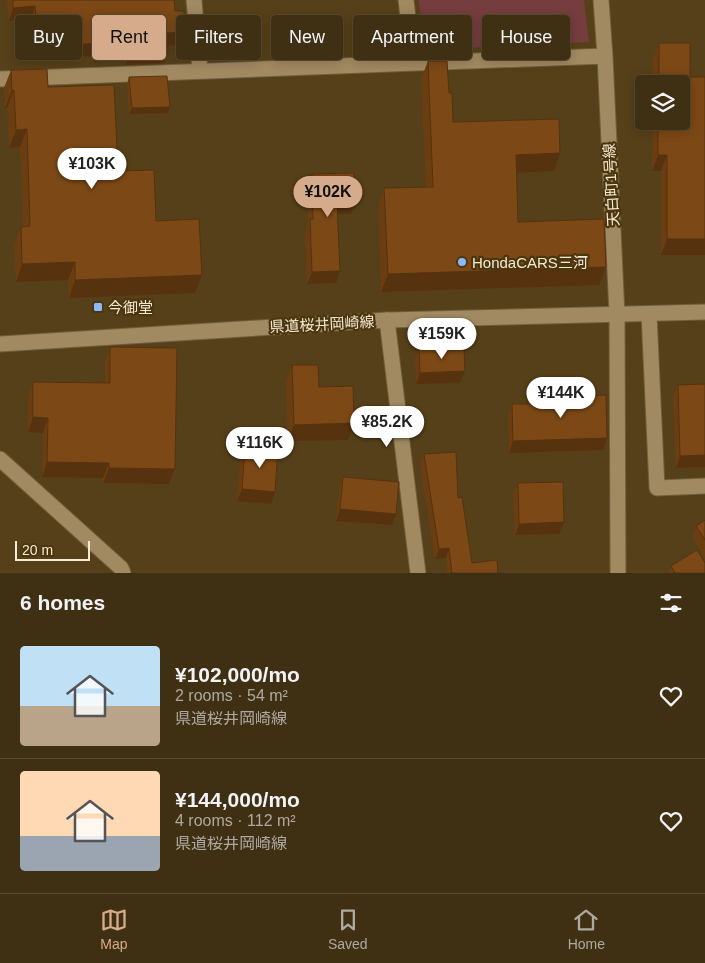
<!DOCTYPE html>
<meta charset="utf-8">
<style>
body{margin:0;font-family:Helvetica,"Noto Sans JP",sans-serif;background:#47381c;color:#f1f3f6;height:100vh;display:flex;flex-direction:column;font-size:19px;white-space:nowrap}
*{box-sizing:border-box;margin:0}
p{font-size:16px;color:#aea9a0}
.icon{flex:none;width:28px;height:28px;fill:none;stroke:currentColor;stroke-width:2;stroke-linecap:round;stroke-linejoin:round}
.map{position:relative;height:573px;overflow:hidden}
.panel{display:flex;flex-direction:column;background:#403013;flex:1}
.panel>*{flex:none}
.top-card{position:absolute;left:15px;top:15px;width:675px;height:45px;display:flex;gap:10px}
.buttons{position:absolute;left:635px;top:75px;display:grid;gap:10px}
.buttons a{display:grid;place-items:center;width:55px;height:55px;border-radius:5px;background:#403013;box-shadow:0 2px 12px #0003,0 0 0 1px #594b33;font-size:25px}
.scale{position:absolute;left:15px;bottom:12px;width:75px;box-sizing:border-box;padding-left:5px;border:2px solid #f6e9d4;border-top:0;font-size:14px;line-height:18px;white-space:nowrap;color:#f6e9d4;-webkit-text-stroke:4px #4b360d;paint-order:stroke}
.price{position:absolute;translate:-50% -42px;padding:0 11px;border-radius:18px;background:#fff;color:#222;font-size:16px;line-height:32px;filter:drop-shadow(0 1px 2px #0008)}
.price::after{content:'';position:absolute;left:50%;top:30px;width:15px;height:11px;margin-left:-8px;background:inherit;clip-path:polygon(0 0,100% 0,50% 100%)}
.price.on{background:#d6ab8b;color:#111}
ul{padding:0;list-style:none}
li{display:flex;align-items:center;gap:15px;height:125px;padding:0 20px}
li+li{border-top:1px solid #594b33}
li span{display:grid;place-items:center;flex:none;width:140px;height:100px;border-radius:5px;color:#555}
li>.icon{margin-inline-start:auto}
span .icon{width:60px;height:60px;fill:#fffc;stroke-width:1}
li b{font-size:21px}
h2{display:flex;justify-content:space-between;align-items:center;height:60px;padding:0 20px;font-size:21px}
.pill{padding:0 18px;border-radius:5px;background:#403013;box-shadow:0 2px 12px #0003,0 0 0 1px #594b33;font-size:18px;line-height:45px}
.pill.on{background:#d6ab8b;color:#111}
.tab-bar{display:flex;justify-content:space-around;align-items:center;height:70px;border-top:1px solid #594b33;background:#403013;font-size:14px;color:#aea9a0}
.tab-bar a{display:grid;justify-items:center;gap:2px}
.tab-bar .on{color:#d6ab8b}
.map>svg:first-child{display:block}
</style>
<div class="map">
<svg width="705" height="573" viewBox="0 0 705 573">
<rect width="100%" height="100%" fill="#564019"/>
<path fill="#763d3e" d="M419,0H584L589,42L424,50Z"/>
<g fill="none" stroke-linecap="round" stroke-linejoin="round">
<g stroke="#6f5d3b" stroke-width="17">
<path id="street" d="M194,0L200,70
M406,0L413,62
M605,56L617,315L618,573
M0,79L605,56L601,0
M649,314L657,488L705,486
M387,320L418,573
M0,459L121,568L123,573"/>
</g>
<g stroke="#6f5d3b" stroke-width="17">
<path id="secondary" d="M0,344L387,320L705,312"/>
</g>
<use href="#street" stroke="#a18961" stroke-width="15"/>
<use href="#secondary" stroke="#a18961" stroke-width="15"/>
</g>
<path fill="#6b3e12" d="M7,0H174L175,11L185,32L181,45L168,46L164,63L126,65V59L94,62L93,56L34,61L31,19L9,21Z
M659,43L690,77L705,255H661V171H652L653,121H681V84H653V59Z
M428,61L449,93L453,122L554,171L516,172L518,222L599,285L381,292L378,206L384,188L426,187L421,79Z
M11,70L48,87L118,171L156,221L195,293L69,298L68,280L16,282L14,245L21,227H23L20,147L9,148L7,108H5L4,88Z
M129,77L170,107L168,113L129,114L127,84Z
M312,174L351,214H338L336,283L307,284L305,231L308,222L307,186Z
M110,347L175,469L169,484L103,483V478L42,477L43,433L28,432V397L33,382L105,383V362Z
M419,348L460,383L416,384L415,360Z
M292,365L319,387L348,440L288,441L286,382Z
M678,385L705,467L676,468L673,397Z
M554,397L607,438L603,450L509,453L508,416L512,404H551Z
M245,446L271,504L237,501L241,458Z
M424,454L458,498L472,563L498,573H447L446,558L435,559L420,464Z
M343,477L396,514L392,525L336,521L339,489Z
M518,483L559,534L515,535L513,495Z
M705,520V558L692,537L696,526Z
M671,566L705,573H668Z"/>
<path fill="#57320f" d="M35,6L31,19L9,21L13,8Z
M185,32L181,45L162,46L167,33Z
M98,43L93,56L34,61L39,48Z
M130,47L126,59L94,62L98,49Z
M168,51L164,63L126,65L131,52Z
M12,90H14L7,108H5Z
M170,107L168,113L129,114L132,108Z
M27,129L20,147L9,148L16,130Z
M560,153L554,171L509,173L516,155Z
M658,155H667L661,171H652Z
M355,202L351,214H333L337,203Z
M667,239H705V255H661Z
M75,262L68,280L16,282L22,264Z
M606,267L599,285L381,292L388,274Z
M340,271L336,283L307,284L312,272Z
M202,275L195,293L69,298L75,280Z
M465,371L460,383L416,384L420,373Z
M33,417L48,418L43,433L28,432Z
M354,423L348,440L288,441L294,425Z
M607,438L603,450L509,453L513,441Z
M705,455V467L676,468L680,456Z
M47,462L109,463L103,478L42,477Z
M109,468L175,469L169,484L103,483Z
M242,489L275,492L271,504L237,501Z
M340,509L396,514L392,525L336,521Z
M564,522L559,534L515,535L519,524Z
M449,548L446,558L435,559L439,549Z"/>
<path fill="#7c4815" stroke="#57320f" d="M13,0H174L175,11H184L185,32L167,33L168,51L131,52L130,47L98,49V43L39,48L35,6L13,8Z
M659,43H690V77H705V239H667V155H658V121H681V84H659Z
M428,61H447L449,93H452L453,122L559,119L560,153L516,155L518,222L604,219L606,267L388,274L384,188L433,187Z
M47,69L48,87L114,85L118,171L154,170L156,221L199,219L202,275L75,280V262L22,264L21,227L30,226L27,129L16,130L14,90H12L11,70Z
M167,76L170,107L132,108L129,77Z
M354,173L355,202L337,203L340,271L312,272L310,219H313L312,174Z
M110,347L177,348L175,469L109,468V463L47,462L48,418L33,417V382L110,383Z
M464,347L465,371L420,373L419,348Z
M292,365H318L319,387L353,386L354,423L294,425Z
M705,384V455L680,456L678,385Z
M606,395L607,438L513,441L512,404H554V397Z
M245,446L278,449L275,492L242,489Z
M456,452L458,498L462,497L472,563L497,560L498,573H452L449,548L439,549L424,454Z
M343,477L399,482L396,514L340,509Z
M563,482L564,522L519,524L518,483Z
M705,520V540L696,526Z
M697,550L705,563V573H675L671,566Z"/>
<g fill="#8eb8fd" stroke="#4b360d" stroke-width="2">
<circle cx="462" cy="262" r="5"/>
<rect x="93" y="302" width="10" height="10" rx="2.5"/>
</g>
<g text-anchor="middle" dominant-baseline="central" stroke-width="4.5" stroke-linejoin="round" paint-order="stroke">
<g font-size="15" fill="#f6e9d4" stroke="#4b360d">
<text transform="translate(611 185) rotate(-93)">天白町1号線</text>
<text transform="translate(322 324) rotate(-3)">県道桜井岡崎線</text>
</g>
<g font-size="15" fill="#f6e9d4" stroke="#4b360d" text-anchor="start">
<text x="472" y="262">HondaCARS三河</text>
<text x="108" y="307">今御堂</text>
</g>
</g>
</svg>
<div class="buttons">
<a><svg class="icon" aria-label="layers" viewBox="0 0 24 24"><path d="M12 4l9 5-9 5-9-5zM3 14l9 5 9-5"/></svg></a>
</div>
<div class="scale">20 m</div>
<b class="price" style="left:92px;top:190px">¥103K</b>
<b class="price on" style="left:328px;top:218px">¥102K</b>
<b class="price" style="left:442px;top:360px">¥159K</b>
<b class="price" style="left:561px;top:419px">¥144K</b>
<b class="price" style="left:387px;top:448px">¥85.2K</b>
<b class="price" style="left:260px;top:469px">¥116K</b>
<div class="top-card">
<a class="pill">Buy</a>
<a class="pill on">Rent</a>
<a class="pill">Filters</a>
<a class="pill">New</a>
<a class="pill">Apartment</a>
<a class="pill">House</a>
</div>
</div>
<section class="panel">
<h2>6 homes<svg class="icon" aria-label="filters" viewBox="0 0 24 24"><path d="M4 7h16M4 17h16"/><circle cx="9" cy="7" r="2"/><circle cx="15" cy="17" r="2"/></svg></h2>
<ul>
<li><span style="background:linear-gradient(#bfe0f5 60%,#b9a48a 0)"><svg class="icon" aria-label="home" viewBox="0 0 24 24"><path d="M3 11l9-7 9 7M6 9v11h12V9"/></svg></span><div><b>¥102,000/mo</b><p>2 rooms · 54 m²</p><p>県道桜井岡崎線</p></div><svg class="icon" aria-label="heart" viewBox="0 0 24 24"><path d="M12 20l-8-8c-3-5 5-10 8-4 3-6 11-1 8 4z"/></svg></li>
<li><span style="background:linear-gradient(#ffd9b3 65%,#9aa5b1 0)"><svg class="icon" aria-label="home" viewBox="0 0 24 24"><path d="M3 11l9-7 9 7M6 9v11h12V9"/></svg></span><div><b>¥144,000/mo</b><p>4 rooms · 112 m²</p><p>県道桜井岡崎線</p></div><svg class="icon" aria-label="heart" viewBox="0 0 24 24"><path d="M12 20l-8-8c-3-5 5-10 8-4 3-6 11-1 8 4z"/></svg></li>
</ul>
</section>
<nav class="tab-bar">
<a class="on"><svg class="icon" aria-label="map" viewBox="0 0 24 24"><path d="M3 6l6-2 6 2 6-2v14l-6 2-6-2-6 2zM9 4v14M15 6v14"/></svg>Map</a>
<a><svg class="icon" aria-label="saved" viewBox="0 0 24 24"><path d="M7 4h10v16l-5-4-5 4z"/></svg>Saved</a>
<a><svg class="icon" aria-label="home" viewBox="0 0 24 24"><path d="M3 11l9-7 9 7M6 9v11h12V9"/></svg>Home</a>
</nav>
